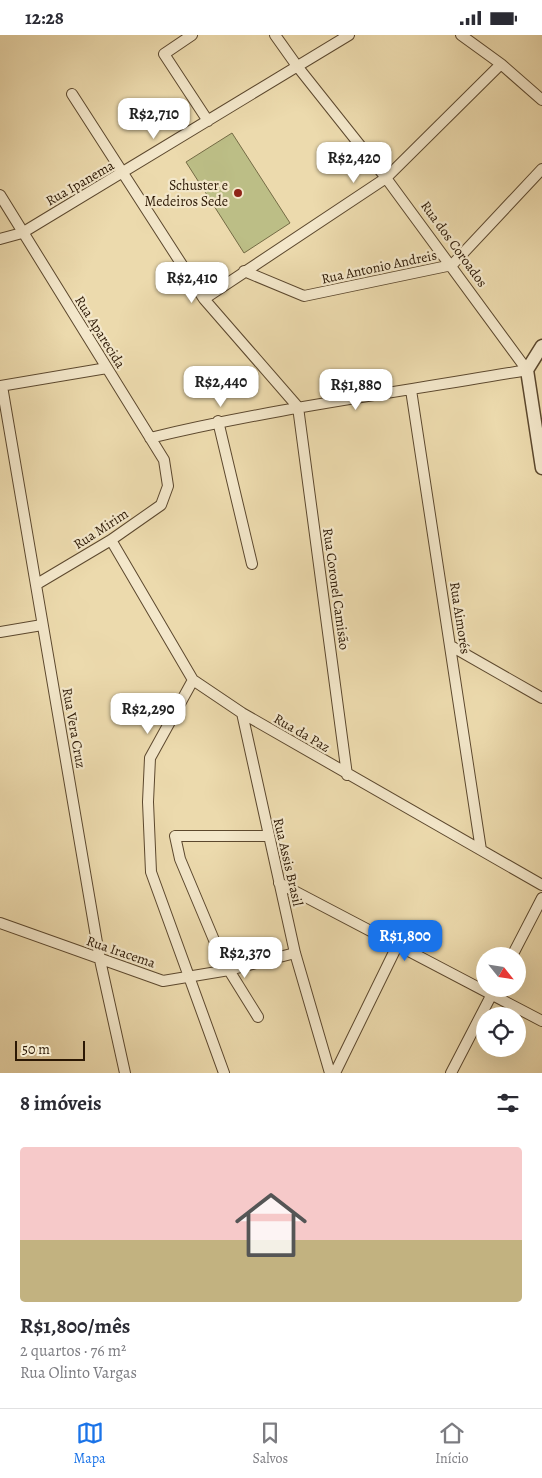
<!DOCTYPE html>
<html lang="pt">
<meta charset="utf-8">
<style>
body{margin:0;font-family:Alegreya,serif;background:#f7f7f7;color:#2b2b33;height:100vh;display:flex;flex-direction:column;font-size:19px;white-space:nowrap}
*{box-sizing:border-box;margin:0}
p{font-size:16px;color:#7c7c81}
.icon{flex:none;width:28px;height:28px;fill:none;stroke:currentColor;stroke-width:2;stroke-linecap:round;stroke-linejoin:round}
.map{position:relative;height:1038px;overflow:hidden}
.sheet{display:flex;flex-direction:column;background:#fff;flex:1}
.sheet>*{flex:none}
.needle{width:32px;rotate:120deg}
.tools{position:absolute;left:476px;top:912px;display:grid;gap:10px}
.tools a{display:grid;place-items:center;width:50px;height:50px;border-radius:50%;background:#fff;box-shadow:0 5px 20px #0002;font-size:25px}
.scale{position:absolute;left:15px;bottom:12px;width:70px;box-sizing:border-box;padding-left:5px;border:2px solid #2c1804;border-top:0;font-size:14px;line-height:18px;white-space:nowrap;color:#2c1804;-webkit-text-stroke:4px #f3e7ca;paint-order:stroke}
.price{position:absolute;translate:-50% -42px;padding:0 11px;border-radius:10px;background:#fff;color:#222;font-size:16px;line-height:32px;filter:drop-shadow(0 1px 2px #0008)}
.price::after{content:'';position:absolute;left:50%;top:30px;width:15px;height:11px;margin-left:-8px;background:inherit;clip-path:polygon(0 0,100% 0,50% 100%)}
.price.on{background:#1a73e8;color:#fff}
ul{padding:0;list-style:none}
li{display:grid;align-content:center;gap:10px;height:265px;padding:0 20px}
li+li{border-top:1px solid #e1e1e2}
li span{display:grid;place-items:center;height:155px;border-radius:5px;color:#555}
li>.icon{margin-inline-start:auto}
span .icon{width:90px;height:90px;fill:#fffc;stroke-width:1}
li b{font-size:21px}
h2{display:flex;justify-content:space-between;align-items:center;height:60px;padding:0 20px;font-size:21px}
.status{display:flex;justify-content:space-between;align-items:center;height:35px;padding:0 25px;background:#fff;direction:ltr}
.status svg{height:14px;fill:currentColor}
.tabs{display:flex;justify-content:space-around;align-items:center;height:70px;border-top:1px solid #e1e1e2;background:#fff;font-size:14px;color:#7c7c81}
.tabs a{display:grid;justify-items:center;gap:2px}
.tabs .on{color:#1a73e8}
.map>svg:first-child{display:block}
</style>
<div class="status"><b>12:28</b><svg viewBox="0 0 49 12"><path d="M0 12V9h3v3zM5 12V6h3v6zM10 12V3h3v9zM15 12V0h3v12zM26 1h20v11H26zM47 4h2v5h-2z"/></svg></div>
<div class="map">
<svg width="542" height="1038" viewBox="0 0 542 1038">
<rect width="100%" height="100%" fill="#ecdaad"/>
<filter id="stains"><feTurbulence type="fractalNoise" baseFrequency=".004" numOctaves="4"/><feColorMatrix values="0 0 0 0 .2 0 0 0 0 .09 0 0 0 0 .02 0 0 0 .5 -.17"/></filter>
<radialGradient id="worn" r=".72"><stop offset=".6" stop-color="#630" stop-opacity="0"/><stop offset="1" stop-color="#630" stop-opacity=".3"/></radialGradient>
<path fill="#bcbe86" stroke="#746b45" d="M232,98L290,188L244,218L186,127Z"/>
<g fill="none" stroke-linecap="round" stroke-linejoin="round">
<g stroke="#5c482e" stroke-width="12">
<path id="minor" d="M192,0L164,19L208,86
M461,0L501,29L542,65
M72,59L204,264L298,372
M0,160L164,425L168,451L161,470L111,505L37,549
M0,204L22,198L349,0
M244,236L304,261L452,230L542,134
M204,264L386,143L501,29
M0,351L107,333
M2,351L100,925L125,1038
M411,355L481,815
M298,372L347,740
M218,386L252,529
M150,403C274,373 401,357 527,335L386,143L297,31L275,0
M111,505L193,645L242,678L542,850
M0,597L42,590
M451,611L542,663
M193,645L150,723L148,767L151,837L224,1038
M242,678L295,918L330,1038
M279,848L542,986
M0,888L163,946L229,935L295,918
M512,921L542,863
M258,982L222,924L180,824L175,801H268
M335,1038L398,909
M451,1038L494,955"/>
</g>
<g stroke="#5c482e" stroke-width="15">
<path id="tertiary" d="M527,335L542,433
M527,335L542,311"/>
</g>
<use href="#minor" stroke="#f3e7ca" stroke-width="10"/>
<use href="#tertiary" stroke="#f3e7ca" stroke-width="12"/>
</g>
<circle fill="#8f2418" stroke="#f3e7ca" stroke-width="2" cx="238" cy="158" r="5"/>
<g text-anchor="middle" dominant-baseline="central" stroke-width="4.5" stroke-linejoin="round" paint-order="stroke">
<g font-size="14" fill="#2c1804" stroke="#f3e7ca">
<text transform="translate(80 148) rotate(-30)">Rua Ipanema</text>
<text transform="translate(454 209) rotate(54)">Rua dos Coroados</text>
<text transform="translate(379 232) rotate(-12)">Rua Antonio Andreis</text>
<text transform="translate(100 297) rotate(58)">Rua Aparecida</text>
<text transform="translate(101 494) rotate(-33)">Rua Mirim</text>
<text transform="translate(336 554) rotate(82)">Rua Coronel Camisão</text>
<text transform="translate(460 583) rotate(81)">Rua Aimorés</text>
<text transform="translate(74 693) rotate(80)">Rua Vera Cruz</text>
<text transform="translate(302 698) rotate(30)">Rua da Paz</text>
<text transform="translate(288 827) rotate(77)">Rua Assis Brasil</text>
<text transform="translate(121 917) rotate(19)">Rua Iracema</text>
</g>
<g font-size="14" fill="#2c1804" stroke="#f3e7ca" text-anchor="end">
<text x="228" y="150">Schuster e<tspan x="228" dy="16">Medeiros Sede</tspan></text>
</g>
</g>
<rect width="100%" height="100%" filter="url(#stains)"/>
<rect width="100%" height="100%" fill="url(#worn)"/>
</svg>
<div class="tools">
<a><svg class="needle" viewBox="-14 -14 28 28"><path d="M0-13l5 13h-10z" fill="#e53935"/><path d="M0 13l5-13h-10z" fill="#7c7c81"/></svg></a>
<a><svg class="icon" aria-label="locate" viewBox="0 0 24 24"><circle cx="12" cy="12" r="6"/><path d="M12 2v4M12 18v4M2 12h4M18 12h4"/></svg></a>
</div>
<div class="scale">50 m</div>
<b class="price" style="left:154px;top:105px">R$2,710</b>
<b class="price" style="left:354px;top:149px">R$2,420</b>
<b class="price" style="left:192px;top:269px">R$2,410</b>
<b class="price" style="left:221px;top:373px">R$2,440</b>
<b class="price" style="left:356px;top:376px">R$1,880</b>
<b class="price" style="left:148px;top:700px">R$2,290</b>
<b class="price on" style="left:405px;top:927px">R$1,800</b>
<b class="price" style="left:245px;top:944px">R$2,370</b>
</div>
<section class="sheet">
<h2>8 imóveis<svg class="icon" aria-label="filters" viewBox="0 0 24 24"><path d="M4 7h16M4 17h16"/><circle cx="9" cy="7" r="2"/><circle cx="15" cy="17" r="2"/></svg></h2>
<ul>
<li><span style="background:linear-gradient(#f6c9c9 60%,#c2b280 0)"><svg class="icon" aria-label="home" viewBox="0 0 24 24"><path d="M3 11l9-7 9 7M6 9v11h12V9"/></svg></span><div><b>R$1,800/mês</b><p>2 quartos · 76 m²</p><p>Rua Olinto Vargas</p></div></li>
</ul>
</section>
<nav class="tabs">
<a class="on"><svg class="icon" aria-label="map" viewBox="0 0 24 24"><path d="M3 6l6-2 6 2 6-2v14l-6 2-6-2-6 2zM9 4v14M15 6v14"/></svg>Mapa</a>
<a><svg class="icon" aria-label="saved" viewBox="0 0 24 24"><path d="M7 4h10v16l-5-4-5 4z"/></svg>Salvos</a>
<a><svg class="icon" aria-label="home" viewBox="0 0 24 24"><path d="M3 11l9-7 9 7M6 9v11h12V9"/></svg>Início</a>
</nav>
